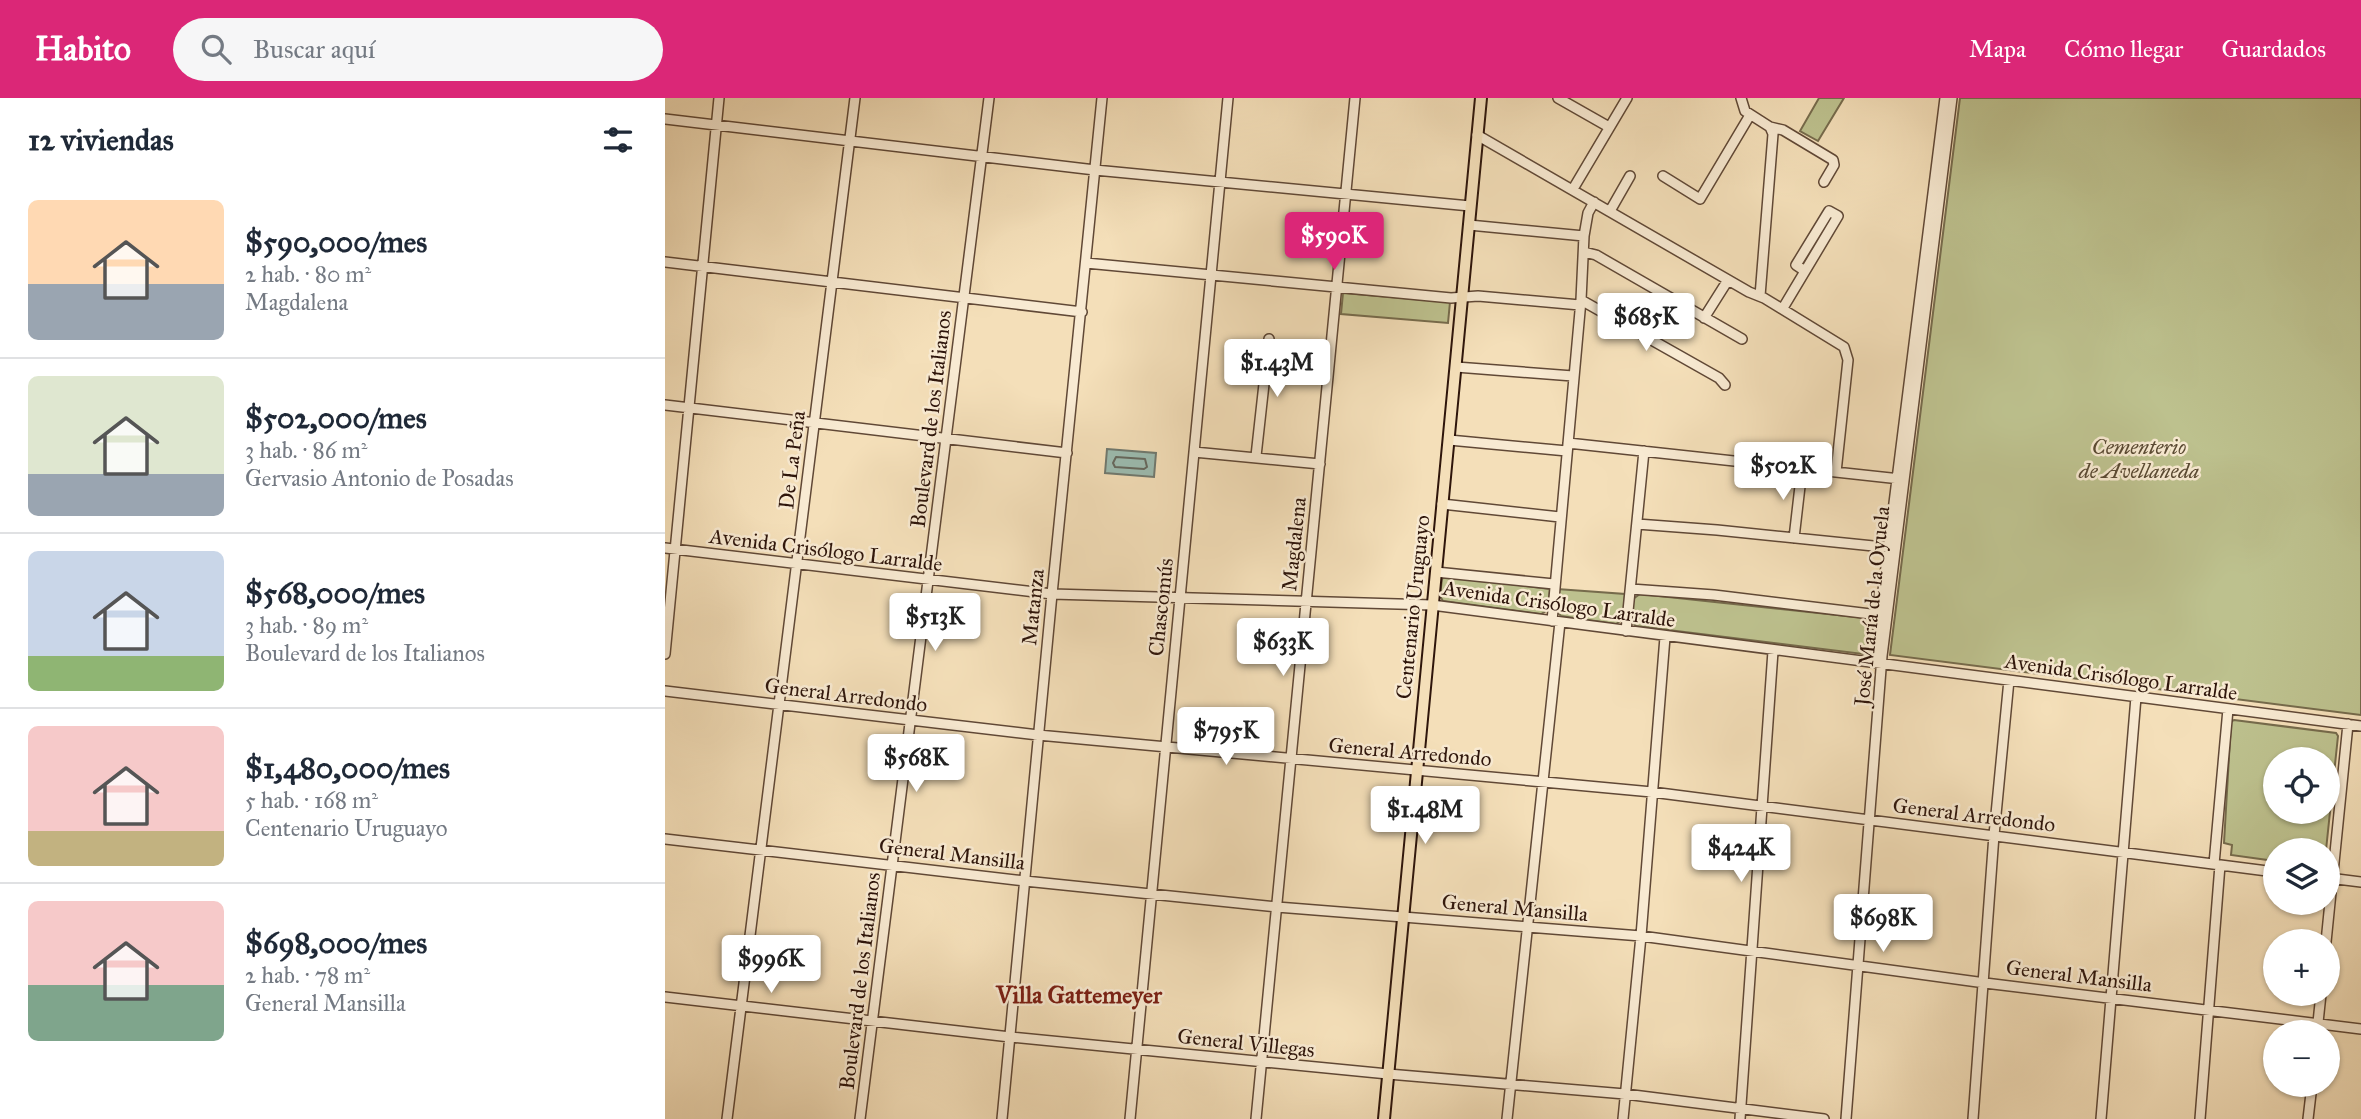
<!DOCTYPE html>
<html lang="es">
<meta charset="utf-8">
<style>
body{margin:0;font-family:"IM FELL Great Primer",serif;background:#f6f6f7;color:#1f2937;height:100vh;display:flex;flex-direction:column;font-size:26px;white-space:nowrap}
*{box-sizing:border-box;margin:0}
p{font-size:23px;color:#747a83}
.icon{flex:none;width:38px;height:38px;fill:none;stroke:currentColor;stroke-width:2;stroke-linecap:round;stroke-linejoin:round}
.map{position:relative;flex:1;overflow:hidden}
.details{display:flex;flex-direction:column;background:#fff;width:665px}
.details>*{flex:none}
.controls{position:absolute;left:1598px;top:649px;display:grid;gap:14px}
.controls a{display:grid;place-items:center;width:77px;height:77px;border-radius:50%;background:#fff;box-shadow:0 2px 5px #0004;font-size:35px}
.price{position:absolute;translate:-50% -60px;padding:0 16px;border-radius:7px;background:#fff;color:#222;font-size:23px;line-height:46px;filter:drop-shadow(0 2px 4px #0008)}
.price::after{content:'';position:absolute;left:50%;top:42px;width:21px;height:16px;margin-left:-10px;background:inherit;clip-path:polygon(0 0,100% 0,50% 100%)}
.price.selected{background:#db2777;color:#fff}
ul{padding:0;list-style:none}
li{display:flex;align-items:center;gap:21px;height:175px;padding:0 28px}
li+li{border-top:2px solid #e0e1e3}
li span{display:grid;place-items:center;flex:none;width:196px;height:140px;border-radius:10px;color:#555}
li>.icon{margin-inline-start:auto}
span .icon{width:84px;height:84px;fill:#fffc;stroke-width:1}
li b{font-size:30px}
h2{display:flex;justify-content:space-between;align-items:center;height:84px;padding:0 28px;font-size:30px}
header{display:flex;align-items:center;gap:42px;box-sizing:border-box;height:98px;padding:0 35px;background:#db2777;color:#fff}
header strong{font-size:33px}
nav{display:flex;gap:38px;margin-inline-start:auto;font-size:24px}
.search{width:490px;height:63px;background:#f6f6f7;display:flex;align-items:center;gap:18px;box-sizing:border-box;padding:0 24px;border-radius:38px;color:#747a83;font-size:26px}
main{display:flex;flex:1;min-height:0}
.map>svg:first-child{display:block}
</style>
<header>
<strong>Habito</strong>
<div class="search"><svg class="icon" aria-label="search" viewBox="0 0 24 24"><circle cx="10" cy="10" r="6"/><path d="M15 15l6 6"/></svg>Buscar aquí</div>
<nav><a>Mapa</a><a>Cómo llegar</a><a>Guardados</a></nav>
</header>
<main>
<section class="details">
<h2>12 viviendas<svg class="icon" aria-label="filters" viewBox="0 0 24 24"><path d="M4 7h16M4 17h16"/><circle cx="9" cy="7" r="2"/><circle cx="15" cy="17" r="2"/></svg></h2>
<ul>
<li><span style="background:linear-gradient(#ffd9b3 60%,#9aa5b1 0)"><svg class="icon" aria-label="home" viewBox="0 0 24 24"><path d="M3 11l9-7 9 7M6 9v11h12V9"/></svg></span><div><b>$590,000/mes</b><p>2 hab. · 80 m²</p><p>Magdalena</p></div></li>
<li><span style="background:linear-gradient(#dfe7d0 70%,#9aa5b1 0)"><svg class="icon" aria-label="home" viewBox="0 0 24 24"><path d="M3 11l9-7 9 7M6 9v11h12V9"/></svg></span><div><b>$502,000/mes</b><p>3 hab. · 86 m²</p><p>Gervasio Antonio de Posadas</p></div></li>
<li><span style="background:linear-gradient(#c9d6e8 75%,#8fb573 0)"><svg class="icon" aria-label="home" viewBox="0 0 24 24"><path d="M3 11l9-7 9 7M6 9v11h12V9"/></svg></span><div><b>$568,000/mes</b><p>3 hab. · 89 m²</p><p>Boulevard de los Italianos</p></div></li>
<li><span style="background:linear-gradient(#f6c9c9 75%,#c2b280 0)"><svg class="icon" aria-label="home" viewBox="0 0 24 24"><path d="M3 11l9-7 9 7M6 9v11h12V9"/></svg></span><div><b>$1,480,000/mes</b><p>5 hab. · 168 m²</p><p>Centenario Uruguayo</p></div></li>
<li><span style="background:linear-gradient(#f6c9c9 60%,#7fa58c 0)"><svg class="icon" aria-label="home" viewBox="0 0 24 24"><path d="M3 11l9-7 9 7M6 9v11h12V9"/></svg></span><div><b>$698,000/mes</b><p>2 hab. · 78 m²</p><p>General Mansilla</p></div></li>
</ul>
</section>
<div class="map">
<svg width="1696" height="1021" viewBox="0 0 1696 1021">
<rect width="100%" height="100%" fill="#f4dfb9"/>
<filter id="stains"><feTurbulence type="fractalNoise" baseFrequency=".00286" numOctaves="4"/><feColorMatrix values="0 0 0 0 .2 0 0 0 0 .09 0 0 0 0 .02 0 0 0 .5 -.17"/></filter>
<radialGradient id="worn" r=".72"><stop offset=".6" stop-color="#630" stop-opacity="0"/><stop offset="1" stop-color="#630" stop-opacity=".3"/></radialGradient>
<path fill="#bdc18e" stroke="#766b4c" stroke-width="2" fill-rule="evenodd" d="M1154,0H1179L1153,43L1135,33Z
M1295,0H1696V617L1225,557Z
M678,195L785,204L783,225L676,216Z
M781,478L885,491L883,512L876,516L778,503L775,498L777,481Z
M892,491L960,496L958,521L951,526L896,518L892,514Z
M975,496L1210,521L1206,557L971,528L966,523L968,501Z
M1569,622L1671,635L1673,638L1661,752H1610V763L1566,757L1567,747L1559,745L1566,624ZM1610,662H1662V714H1610Z"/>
<path fill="#9cbcb1" stroke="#70796f" stroke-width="2" d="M442,351L491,355L489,379L440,375Z"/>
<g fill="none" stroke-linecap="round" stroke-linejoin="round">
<path stroke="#65685e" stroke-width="2" d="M451,359L480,361L482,369L479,371L450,369L448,365Z"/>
<g stroke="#604836" stroke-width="12">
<path id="minor" d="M893,0L944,29
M1076,0L1080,13L1105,29L1108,36L1095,198
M0,21L430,72L805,108
M1105,29L1118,32L1168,62L1169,67L1159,84
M812,37L1084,194L1099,200L1179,249L1183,262L1171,374
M998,78L1035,101L1085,17
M908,91L962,0
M945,113L965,78
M804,127L919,138
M919,154L931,157L1077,241
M0,164L417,214
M421,165L786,200L813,198L915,207
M916,202L1054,280L1060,287
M1118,210L1173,118L1164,113L1131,167L1140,173
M1039,220L1063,182
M791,269L908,278
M0,307L402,355
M784,342L902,353
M903,345L1235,381
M529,354L655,366
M591,358L604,241
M777,406L895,419
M972,426L1052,432L1228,450
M1129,440L1137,371
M0,450L387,496L767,507L1696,628
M771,474L889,486
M966,491L1049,497L1222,518
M887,523L916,202L919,138L923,115L929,104
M961,533L979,353
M0,556L54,0
M1209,564L1280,0
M0,593L373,637L987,694L1610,774
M0,741L360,783L612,809L976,838L1320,885L1696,931
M1549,766L1563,611
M1664,780L1696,784
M1661,844L1683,626
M0,899L345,939L723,976L960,996L1159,1021
M1652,934L1656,896
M62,1021L190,0
M195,1021L324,0
M337,1021L387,496L437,0
M465,1021L563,0
M591,1021L690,0
M842,1021L895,524
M958,1021L976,838L1000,539
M1075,1021L1108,553
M1181,1021L1217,558L1287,0
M1308,1021L1329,737L1344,582
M1436,1021L1471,599
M1535,1021L1555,767
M1643,1021L1647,987"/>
</g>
<g stroke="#2e150b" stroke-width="14">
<path id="major" d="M719,1021L816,0"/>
</g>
<use href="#minor" stroke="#f8ead2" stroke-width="9"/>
<use href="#major" stroke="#f4dfb9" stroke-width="10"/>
</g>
<g text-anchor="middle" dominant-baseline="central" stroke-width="5" stroke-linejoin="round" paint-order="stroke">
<g font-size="21" fill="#2e150b" stroke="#f8ead2">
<text transform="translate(266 321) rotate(-83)">Boulevard de los Italianos</text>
<text transform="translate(127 362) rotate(-83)">De La Peña</text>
<text transform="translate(629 446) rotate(-84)">Magdalena</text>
<text transform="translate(161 452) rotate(7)">Avenida Crisólogo Larralde</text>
<text transform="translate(894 506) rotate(8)">Avenida Crisólogo Larralde</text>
<text transform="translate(1207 508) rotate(-84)">José María de la Oyuela</text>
<text transform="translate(368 509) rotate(-84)">Matanza</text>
<text transform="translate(496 509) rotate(-84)">Chascomús</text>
<text transform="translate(748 509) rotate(-84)">Centenario Uruguayo</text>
<text transform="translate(1456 579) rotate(8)">Avenida Crisólogo Larralde</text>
<text transform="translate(181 597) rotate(7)">General Arredondo</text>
<text transform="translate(745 654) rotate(5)">General Arredondo</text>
<text transform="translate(1309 717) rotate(7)">General Arredondo</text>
<text transform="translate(287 756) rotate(7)">General Mansilla</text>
<text transform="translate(850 810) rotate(5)">General Mansilla</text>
<text transform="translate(1414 878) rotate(7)">General Mansilla</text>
<text transform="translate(195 883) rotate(-83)">Boulevard de los Italianos</text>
<text transform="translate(581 945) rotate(6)">General Villegas</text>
</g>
<g font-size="21" font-style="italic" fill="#594932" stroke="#f8ead2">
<text x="1474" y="349">Cementerio<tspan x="1474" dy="24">de Avellaneda</tspan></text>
</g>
<g font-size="24" font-weight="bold" fill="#7a1f14" stroke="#f8ead2">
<text x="414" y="897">Villa Gattemeyer</text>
</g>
</g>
<rect width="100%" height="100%" filter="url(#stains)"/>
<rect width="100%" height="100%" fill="url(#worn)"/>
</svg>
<div class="controls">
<a><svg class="icon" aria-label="locate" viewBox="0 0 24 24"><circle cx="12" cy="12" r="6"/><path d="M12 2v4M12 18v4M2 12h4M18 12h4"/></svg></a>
<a><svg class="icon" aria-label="layers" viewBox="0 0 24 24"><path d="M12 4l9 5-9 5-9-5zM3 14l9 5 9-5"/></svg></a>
<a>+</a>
<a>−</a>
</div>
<b class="price selected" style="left:669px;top:174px">$590K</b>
<b class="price" style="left:981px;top:255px">$685K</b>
<b class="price" style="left:612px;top:301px">$1.43M</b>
<b class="price" style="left:1118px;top:404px">$502K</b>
<b class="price" style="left:270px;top:555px">$513K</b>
<b class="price" style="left:618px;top:580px">$633K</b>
<b class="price" style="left:561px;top:669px">$795K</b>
<b class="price" style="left:251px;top:696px">$568K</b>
<b class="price" style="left:760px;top:748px">$1.48M</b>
<b class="price" style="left:1076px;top:786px">$424K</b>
<b class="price" style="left:1218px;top:856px">$698K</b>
<b class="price" style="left:106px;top:897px">$996K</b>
</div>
</main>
